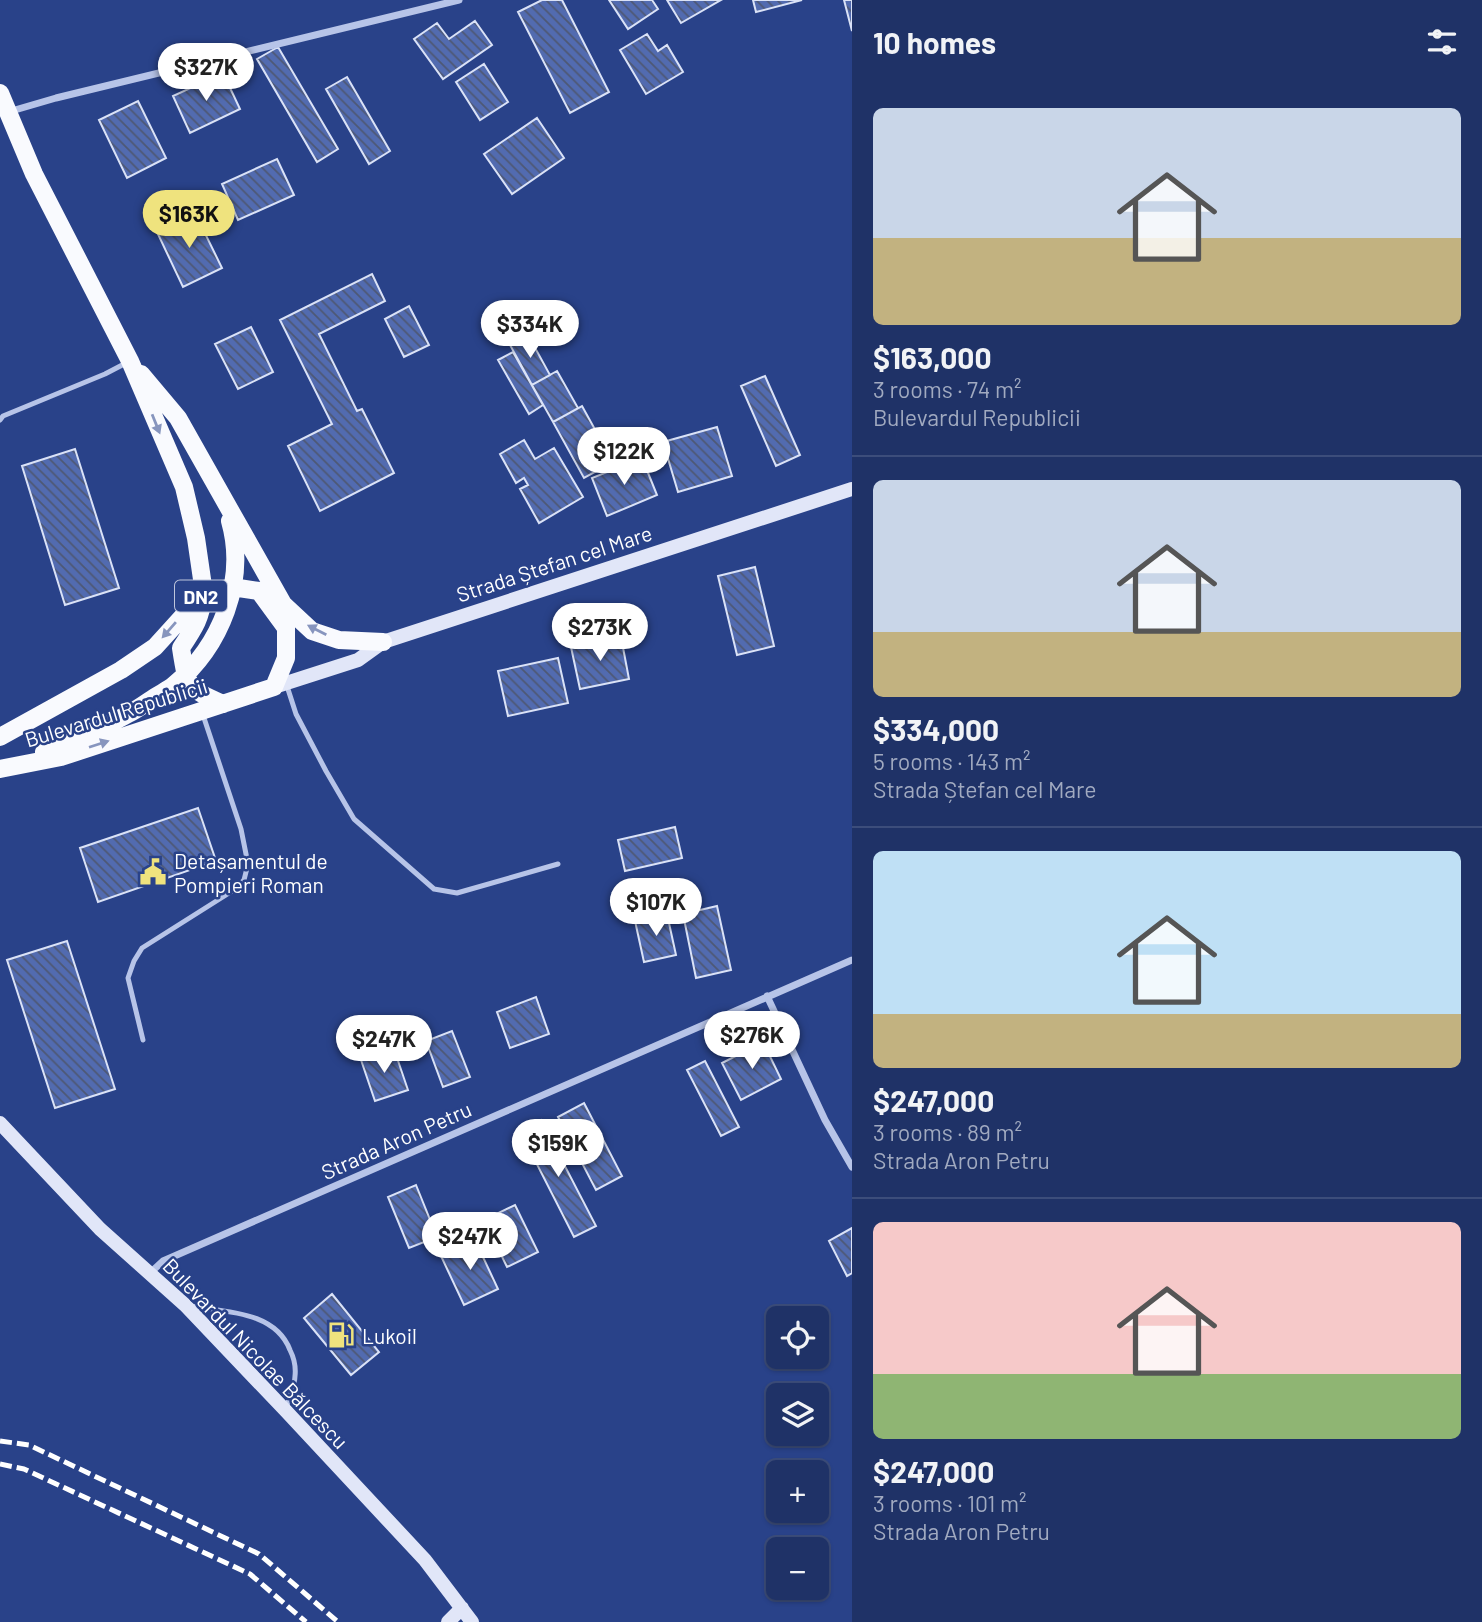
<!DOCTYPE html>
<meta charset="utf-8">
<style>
body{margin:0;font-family:Barlow,sans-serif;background:#2c3e70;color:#f1f3f6;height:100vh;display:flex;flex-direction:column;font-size:26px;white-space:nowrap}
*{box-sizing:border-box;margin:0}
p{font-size:23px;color:#a1aac0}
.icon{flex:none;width:38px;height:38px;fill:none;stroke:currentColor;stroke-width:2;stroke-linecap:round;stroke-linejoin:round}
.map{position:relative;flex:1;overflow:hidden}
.sheet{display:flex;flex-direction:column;background:#1f3267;width:630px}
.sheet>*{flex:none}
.controls{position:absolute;left:766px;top:1306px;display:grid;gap:14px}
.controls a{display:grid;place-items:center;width:63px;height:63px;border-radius:10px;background:#1f3267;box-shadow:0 2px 5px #0004,0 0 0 2px #3c4d7b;font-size:35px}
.price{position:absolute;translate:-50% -60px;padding:0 16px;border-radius:24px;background:#fff;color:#222;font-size:23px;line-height:46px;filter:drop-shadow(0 2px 4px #0008)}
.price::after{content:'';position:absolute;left:50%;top:42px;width:21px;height:16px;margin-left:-10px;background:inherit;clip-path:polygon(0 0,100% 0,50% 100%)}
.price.current{background:#efe37e;color:#111}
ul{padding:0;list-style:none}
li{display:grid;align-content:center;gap:14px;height:371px;padding:0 21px}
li+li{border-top:2px solid #3c4d7b}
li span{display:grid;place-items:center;height:217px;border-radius:10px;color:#555}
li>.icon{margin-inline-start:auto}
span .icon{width:126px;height:126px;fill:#fffc;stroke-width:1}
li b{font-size:30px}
h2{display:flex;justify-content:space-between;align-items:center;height:84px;padding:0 21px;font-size:30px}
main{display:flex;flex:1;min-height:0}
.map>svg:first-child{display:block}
</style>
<main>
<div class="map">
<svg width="852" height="1622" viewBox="0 0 852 1622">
<defs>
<pattern id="building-back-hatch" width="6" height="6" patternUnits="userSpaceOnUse" patternTransform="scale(1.75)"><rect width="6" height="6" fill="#526bb0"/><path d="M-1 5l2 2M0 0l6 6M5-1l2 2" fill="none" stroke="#4e5874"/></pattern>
</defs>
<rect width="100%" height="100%" fill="#294289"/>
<path fill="url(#building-back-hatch)" stroke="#dae2f7" stroke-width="2" d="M542,0H562L609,92L570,113L518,12Z
M609,0H652L658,9L628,29Z
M667,0H721L681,23Z
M753,0H802L756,12Z
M844,0H852V31Z
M475,21L492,45L443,79L414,39L437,23L449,39Z
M647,34L658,51L667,45L683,72L646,94L620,50Z
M278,47L338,149L317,162L257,59Z
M484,64L508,102L480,120L456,82Z
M223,73L240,109L190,133L173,96Z
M347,77L390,151L369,164L326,89Z
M138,101L166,158L127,178L99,120Z
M537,118L564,158L512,194L484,154Z
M277,159L294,195L238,220L222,184Z
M195,213L222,268L183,287L157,232Z
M372,274L385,301L319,334L357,411L362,409L394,473L320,511L288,446L332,424L280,320Z
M409,306L429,345L404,357L385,319Z
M251,327L273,372L238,389L215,344Z
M528,335L550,375L532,385L510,345Z
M513,352L543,405L529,414L498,360Z
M557,371L578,408L553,422L532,385Z
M765,376L800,455L776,466L741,386Z
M582,406L613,462L584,478L553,422Z
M717,427L732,476L678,492L663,442Z
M524,440L535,459L554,448L583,497L539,523L520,489L528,485L524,478L516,483L500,454Z
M75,449L119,588L65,605L22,466Z
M642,458L657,495L607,516L592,478Z
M755,567L774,646L737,655L718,576Z
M621,637L629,679L580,689L571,647Z
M558,658L568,703L508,716L498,671Z
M198,808L216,861L98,902L80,848Z
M675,827L682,858L625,871L618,840Z
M717,906L731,970L696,978L683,914Z
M667,914L676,955L644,962L635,921Z
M67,941L115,1089L55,1108L7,960Z
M536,997L549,1034L510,1048L497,1012Z
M452,1031L470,1077L443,1087L426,1041Z
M763,1042L781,1079L741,1100L722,1063Z
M394,1049L408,1090L375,1101L361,1060Z
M705,1061L739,1127L721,1136L687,1070Z
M584,1103L622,1176L596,1190L558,1117Z
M541,1120L596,1226L574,1237L520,1131Z
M416,1185L437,1237L409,1248L388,1197Z
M515,1205L538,1252L507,1267L484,1220Z
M852,1228V1273L847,1276L829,1241Z
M475,1240L498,1289L464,1305L441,1256Z
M332,1294L379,1352L351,1375L304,1318Z"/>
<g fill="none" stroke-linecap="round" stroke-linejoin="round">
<path stroke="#b7c4e8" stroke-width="5" d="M0,420L3,416L105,374L128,362
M286,683L296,714L326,771L354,819L434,889L457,893L558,864
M143,1040L128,978L134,961L142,948L237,888L244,880L248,864L241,829L203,715
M190,1306C225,1312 275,1311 290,1350C294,1358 296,1367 295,1376C295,1386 289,1398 286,1408"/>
<path stroke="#b7c4e8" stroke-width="7" d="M8,112L56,98L459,0
M767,996L825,1120L852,1167
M150,1273L163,1261L852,960"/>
<path stroke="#e1e6f8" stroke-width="14" d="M274,687L358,660L383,642L852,489
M0,1123L100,1229L185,1305L286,1411L425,1560L472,1622
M448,1622L462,1608"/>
<path stroke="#f9fafe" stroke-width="18" d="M0,93L34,174L130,361L184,487L196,538L204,593L155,647L121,670L0,737
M141,374L178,418L283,604L312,631L339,640L383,642
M44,752C72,739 102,729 128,714C138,709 146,703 155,697C161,693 168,690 174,685C221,646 247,581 230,521
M0,769L61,757L274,687L286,658V628L259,591L232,587L204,593C201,618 195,627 181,648C187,687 187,688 223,704"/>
<path stroke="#fff" stroke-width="5" stroke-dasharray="12 5" stroke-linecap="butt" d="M0,1441L29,1445L259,1554L338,1622
M0,1464L24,1469L250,1574L306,1622"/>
</g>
<defs><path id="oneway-solid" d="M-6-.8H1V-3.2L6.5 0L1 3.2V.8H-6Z" transform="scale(1.75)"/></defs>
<g fill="#8795be">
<use href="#oneway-solid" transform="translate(156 424) rotate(68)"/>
<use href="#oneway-solid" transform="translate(169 630) rotate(131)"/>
<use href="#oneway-solid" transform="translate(317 630) rotate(-153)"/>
<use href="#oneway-solid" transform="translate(99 744) rotate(-18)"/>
</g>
<defs>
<g id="civic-bare" transform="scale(2.1)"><path d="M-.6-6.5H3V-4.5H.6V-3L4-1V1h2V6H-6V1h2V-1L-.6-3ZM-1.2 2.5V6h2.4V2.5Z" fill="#efe37e" stroke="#294289" stroke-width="2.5" paint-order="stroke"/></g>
<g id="fuel-bare" transform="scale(2.1)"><path d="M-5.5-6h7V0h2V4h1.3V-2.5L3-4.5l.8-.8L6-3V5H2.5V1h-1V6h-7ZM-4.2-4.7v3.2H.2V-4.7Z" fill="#efe37e" stroke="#294289" stroke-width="2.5" paint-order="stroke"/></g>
</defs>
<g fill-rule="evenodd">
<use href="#civic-bare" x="153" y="872"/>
<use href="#fuel-bare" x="341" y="1335"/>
</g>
<g text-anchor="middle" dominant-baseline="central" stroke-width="5" stroke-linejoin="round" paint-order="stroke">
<rect fill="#294289" stroke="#bfc6dc" stroke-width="2" x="175" y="580.5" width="52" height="31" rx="5"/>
<g font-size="19" font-weight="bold" fill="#fff">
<text x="201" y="596">DN2</text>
</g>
<g font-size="21" fill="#fff" stroke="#294289">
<text transform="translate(554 563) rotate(-18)">Strada Ștefan cel Mare</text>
<text transform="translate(116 712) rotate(-17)">Bulevardul Republicii</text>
<text transform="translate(396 1140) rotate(-24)">Strada Aron Petru</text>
<text transform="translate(256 1353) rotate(46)">Bulevardul Nicolae Bălcescu</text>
</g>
<g font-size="21" fill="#fff" stroke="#294289" text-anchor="start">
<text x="174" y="860">Detașamentul de<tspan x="174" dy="24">Pompieri Roman</tspan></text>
<text x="362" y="1335">Lukoil</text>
</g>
</g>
</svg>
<div class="controls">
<a><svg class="icon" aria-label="locate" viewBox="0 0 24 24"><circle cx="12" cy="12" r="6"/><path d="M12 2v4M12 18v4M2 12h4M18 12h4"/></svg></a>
<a><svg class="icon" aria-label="layers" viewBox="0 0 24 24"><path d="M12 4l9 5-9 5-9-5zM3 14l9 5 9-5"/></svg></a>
<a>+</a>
<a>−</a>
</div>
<b class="price" style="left:206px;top:103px">$327K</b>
<b class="price current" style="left:189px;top:250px">$163K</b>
<b class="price" style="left:530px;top:360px">$334K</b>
<b class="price" style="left:624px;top:487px">$122K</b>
<b class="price" style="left:600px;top:663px">$273K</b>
<b class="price" style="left:656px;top:938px">$107K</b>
<b class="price" style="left:752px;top:1071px">$276K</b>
<b class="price" style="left:384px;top:1075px">$247K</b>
<b class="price" style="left:558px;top:1179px">$159K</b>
<b class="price" style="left:470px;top:1272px">$247K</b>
</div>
<section class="sheet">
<h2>10 homes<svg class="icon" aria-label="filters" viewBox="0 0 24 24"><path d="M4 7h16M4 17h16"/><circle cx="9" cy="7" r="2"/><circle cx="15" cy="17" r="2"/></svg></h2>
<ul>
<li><span style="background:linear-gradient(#c9d6e8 60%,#c2b280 0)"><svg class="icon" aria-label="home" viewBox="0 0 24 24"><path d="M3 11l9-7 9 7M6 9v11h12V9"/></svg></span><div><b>$163,000</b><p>3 rooms · 74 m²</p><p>Bulevardul Republicii</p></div></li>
<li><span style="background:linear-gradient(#c9d6e8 70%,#c2b280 0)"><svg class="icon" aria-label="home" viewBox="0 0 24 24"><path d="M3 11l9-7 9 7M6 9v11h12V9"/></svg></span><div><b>$334,000</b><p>5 rooms · 143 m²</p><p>Strada Ștefan cel Mare</p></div></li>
<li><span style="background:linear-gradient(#bfe0f5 75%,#c2b280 0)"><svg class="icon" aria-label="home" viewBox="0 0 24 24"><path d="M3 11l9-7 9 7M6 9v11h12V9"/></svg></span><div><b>$247,000</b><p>3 rooms · 89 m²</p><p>Strada Aron Petru</p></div></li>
<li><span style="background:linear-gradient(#f6c9c9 70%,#8fb573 0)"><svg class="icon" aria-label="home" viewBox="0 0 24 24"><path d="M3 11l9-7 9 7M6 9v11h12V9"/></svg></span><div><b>$247,000</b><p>3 rooms · 101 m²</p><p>Strada Aron Petru</p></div></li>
</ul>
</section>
</main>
